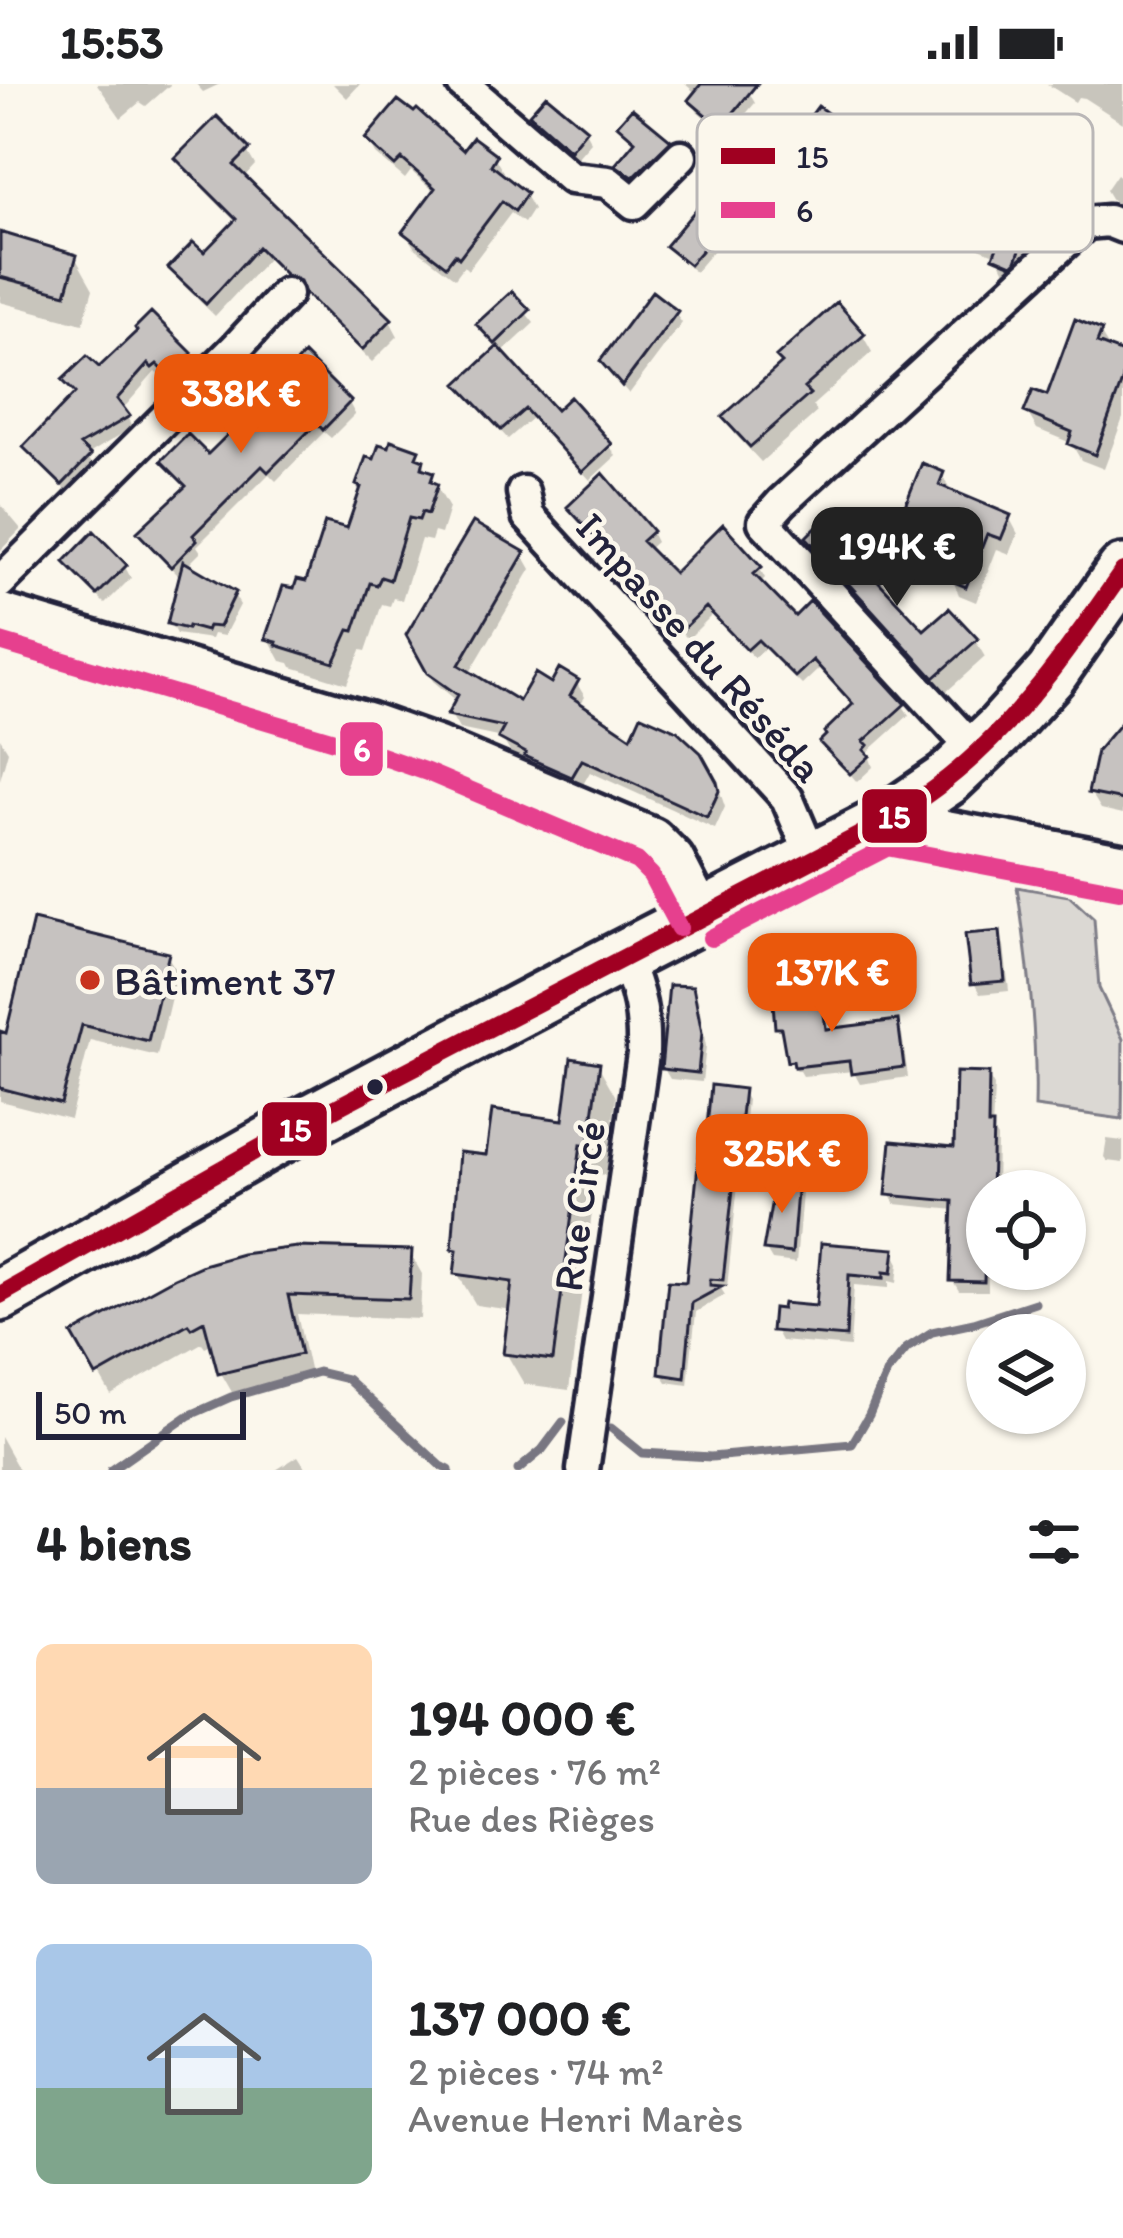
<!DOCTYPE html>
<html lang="fr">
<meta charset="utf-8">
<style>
body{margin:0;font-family:Itim,sans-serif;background:#f6f6f6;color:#202124;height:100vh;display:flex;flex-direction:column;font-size:45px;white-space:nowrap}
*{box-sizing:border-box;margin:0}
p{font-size:39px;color:#757577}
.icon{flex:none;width:66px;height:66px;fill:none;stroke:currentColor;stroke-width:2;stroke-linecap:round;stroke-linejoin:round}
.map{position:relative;height:1386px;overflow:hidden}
.sheet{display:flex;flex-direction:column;background:#fff;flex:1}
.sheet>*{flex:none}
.fabs{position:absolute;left:966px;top:1086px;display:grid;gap:24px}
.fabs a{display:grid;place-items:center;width:120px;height:120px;border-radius:50%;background:#fff;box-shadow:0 3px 9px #0004;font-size:60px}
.scale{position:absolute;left:36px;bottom:30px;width:210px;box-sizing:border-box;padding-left:12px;border:6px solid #22223b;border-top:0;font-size:33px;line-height:42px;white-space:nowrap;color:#22223b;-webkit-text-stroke:9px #fbf7ec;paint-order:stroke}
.price{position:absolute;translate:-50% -102px;padding:0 27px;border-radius:24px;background:#ea580c;color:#fff;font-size:39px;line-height:78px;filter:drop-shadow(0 3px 6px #0008)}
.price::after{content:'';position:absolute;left:50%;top:72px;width:36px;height:27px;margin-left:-18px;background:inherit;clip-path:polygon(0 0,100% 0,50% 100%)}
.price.on{background:#222;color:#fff}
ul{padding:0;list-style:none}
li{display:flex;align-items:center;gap:36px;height:300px;padding:0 36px}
li span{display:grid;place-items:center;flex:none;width:336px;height:240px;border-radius:18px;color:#555}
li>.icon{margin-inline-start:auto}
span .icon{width:144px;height:144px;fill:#fffc;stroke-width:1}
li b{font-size:51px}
h2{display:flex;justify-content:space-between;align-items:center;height:144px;padding:0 36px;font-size:51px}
.status{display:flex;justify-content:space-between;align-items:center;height:84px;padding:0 60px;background:#fff;direction:ltr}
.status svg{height:33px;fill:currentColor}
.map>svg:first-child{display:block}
</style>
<div class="status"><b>15:53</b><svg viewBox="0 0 49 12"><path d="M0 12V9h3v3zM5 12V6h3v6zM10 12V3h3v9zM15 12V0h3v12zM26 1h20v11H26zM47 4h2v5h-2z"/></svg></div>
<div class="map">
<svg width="1123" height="1386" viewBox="0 0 1123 1386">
<rect width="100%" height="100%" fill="#fbf7ec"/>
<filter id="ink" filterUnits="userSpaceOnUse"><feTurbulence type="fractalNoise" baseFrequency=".00833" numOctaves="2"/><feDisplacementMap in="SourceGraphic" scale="24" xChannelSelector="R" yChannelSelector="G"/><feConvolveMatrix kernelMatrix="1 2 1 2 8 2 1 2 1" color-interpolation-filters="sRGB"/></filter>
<g filter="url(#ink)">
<path fill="#dbd8d3" stroke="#7e7d87" stroke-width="3" d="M1017,803L1069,812L1094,835L1099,904L1123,955L1122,1035L1035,1023C1037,949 1028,876 1017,803Z"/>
<path fill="#0003" d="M97,0H170V1L146,22L140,18L121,34Z
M196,0H220L203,8Z
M333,0H360L347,14Z
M685,0H739L749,9L755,19L727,52L697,27L691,16L697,10Z
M1047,0H1123V39L1084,14L1078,13L1075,18Z
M533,31L585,47L591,58L577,74L539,41Z
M621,42L668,58L674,68L639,101L625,91L619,81L636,60Z
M792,54L861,59L866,68L849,82L834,69L801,100L811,115L792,131L763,109L695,188L674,171L669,162L750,82Z
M368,55L495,74L503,88L501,92L525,111L533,125L524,139L511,129L468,186L464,182L455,194L414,163L405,149L435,108L411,87L405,95L376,70Z
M247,67L255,81L243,94L390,237L398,252L372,278L317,224L309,210L298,205L268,175L215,232L180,198L172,184L204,173L237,139L187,89L178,75Z
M985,69L994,86L1056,112L1065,129L1056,152L1041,147L1022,196L1006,189L997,171L934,146L925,130L948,112Z
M1117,90L1123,95V124L1112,116L1106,106Z
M0,151L75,173L93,205L83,240L0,218Z
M511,211L534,239L501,270L556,330L610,362L616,372L590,396L533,333L508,355L466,310L460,300L499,265L480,241Z
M675,229L682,239L629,310L610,288Z
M1100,249L1110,265L1123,273V334L1104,385L1081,376L1071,359L1037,345L1027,328L1048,315Z
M863,252L872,268L813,321L817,328L761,378L735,350L725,333Z
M190,271L196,281L177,301L164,289L160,292L155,288L122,326L133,343L87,371L94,383L69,409L33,374L27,363L76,312L66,297L99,287Z
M349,319L355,330L331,354L324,348L276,397L269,390L197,462L201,468L186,483L234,511L240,521L224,552L213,550L211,555L176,550L170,539L184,485L178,491L147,459L141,449L187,405L165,377L208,375Z
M417,368L449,424L441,450L434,448L431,457L421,455L402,516L393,514L390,522L382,520L366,567L361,566L347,600L292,583L290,579L281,577L269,555L296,508L308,501L349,448L363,407L360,401Z
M942,390L951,407L1009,433L1018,450L1010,470L997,465L976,518L959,511L951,492L891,467L881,451L904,433Z
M0,420L21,445L0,467Z
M576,433L651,448L656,458L647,466L674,493L723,444L760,485L765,494L759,500L795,536L810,521L903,622L909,631L868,668L873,683L857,698L823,658L855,622L820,584L802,601L765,564L754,574L713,530L688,555L681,548H678L637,508L632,498L635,496Z
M809,454L923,550L975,556L985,573L945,609L819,470Z
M523,471L531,485L469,590L520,621L552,603L576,598L585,613L579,622L633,657L699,671L719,705L725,723L715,745L590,688L580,706L535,686L532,680L510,668L502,654L459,645L451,631L458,618L433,597L424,581Z
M67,478L125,483L131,494L105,520L73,489Z
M1123,640V730L1101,725L1091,709Z
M0,654L8,667L0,696Z
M998,850L1004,861L1009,907L980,910L974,899Z
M167,871L177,888L157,972L90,956L70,1035L0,1017V950L8,952Z
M819,904L825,915L829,947L896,939L902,950L908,993L860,1000L853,987L803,992L800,987H796L778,943Z
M692,905L698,916L706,962L702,998L670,995L664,985Z
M598,981L616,1013L606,1091L597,1090L569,1306L524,1300L506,1269L512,1226L476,1221L457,1189L459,1172L455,1165L488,1075L566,1039Z
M988,992L994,1002L992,1046L997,1054L996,1107H987L988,1207H959L953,1197L956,1126L895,1120L889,1110L956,1066Z
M742,1008L747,1016L727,1203H720L725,1211L696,1228L688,1301L667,1298L662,1290L689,1202L708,1056Z
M860,1042L864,1050L862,1068L842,1066L841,1079H832L830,1093L812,1091L807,1083Z
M1107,1055L1123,1057V1079L1107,1077L1104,1073Z
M796,1098L802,1109L796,1179L772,1176L766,1166Z
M824,1162L893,1168L899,1179L897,1199L889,1197V1204L854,1201L850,1263L781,1257L775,1246L818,1225Z
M410,1169L422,1190L420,1235L297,1230L310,1290L233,1310L221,1289L213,1259L205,1263L202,1259L111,1311L76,1251Z
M0,1352L19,1386H0Z
M298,1372L307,1386H276Z"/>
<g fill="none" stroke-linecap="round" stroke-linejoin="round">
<path stroke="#787681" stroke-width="9" d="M611,1344L642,1369L711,1373L852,1360L869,1331L887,1288L907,1264L932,1248L974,1239L1035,1219
M111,1386L188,1332L231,1313L318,1288L347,1295L441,1382L449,1386
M518,1386L542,1366L563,1338"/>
</g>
<path fill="#c6c2c0" stroke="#22223b" stroke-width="3" d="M701,0H757L721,44L688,16Z
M546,11L587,45L570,66L529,30Z
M398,16L414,28L417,25L463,66L473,53L497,71L491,81L527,109L515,127L502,117L459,174L455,170L446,182L402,148L435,104L402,75L395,82L365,55Z
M818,22L864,57L843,75L828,62L796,90L808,104L786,123L757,102L689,181L665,162L741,72L750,79L793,51L795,53Z
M632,24L671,56L633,93L615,81L635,57L617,41Z
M217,32L250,65L234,81L392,235L362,266L305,209L300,197L286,191L258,163L206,220L168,184L193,158L204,168L236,135L175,74Z
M965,59L987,67L982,80L1058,110L1047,137L1032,132L1016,177L1012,181L993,173L998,160L921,130L932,102L947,108Z
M0,148L77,171L66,210L0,193Z
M512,207L530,226L495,260L476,240Z
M652,207L678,227L622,302L600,277Z
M837,218L865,250L804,304L810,310L750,363L722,333L782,279L776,273Z
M151,228L192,269L169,292L157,280L152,284L148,280L117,315L130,332L80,361L91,371L62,401L23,363L75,309L62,296L87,272L99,283L137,247L135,244Z
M1075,235L1102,246L1097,259L1123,269V295L1095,371L1068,360L1072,348L1024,328L1033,306L1047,311Z
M498,262L556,326L570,313L612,360L582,388L525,325L501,346L457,300Z
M304,270L351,317L323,346L317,339L268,388L262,382L193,451L197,456L171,483L137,448L186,402L161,377L188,350L208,370L284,295L283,293Z
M391,356L419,366L416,373L424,376L422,384L434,388L431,397L438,400L428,430L422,428L419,436L409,434L390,496L381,493L377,501L370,499L354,547L349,546L334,579L276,561L277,558L265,555L283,502L294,504L297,495L306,497L325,438L347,444L361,403L356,401L366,373L374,375L379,360L389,363Z
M922,379L944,388L939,401L1011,431L1001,455L987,450L966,503L947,495L952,481L878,451L889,424L902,429Z
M603,389L653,447L642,457L674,489L723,440L762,483L754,490L795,532L810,517L905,620L864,657L868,661L864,666L870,672L850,690L819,658L826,651L824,648L853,620L813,576L795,593L758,556L747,566L706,523L681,547L673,539L670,540L628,498L633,494L567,423Z
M822,437L924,546L949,524L978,555L934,594L806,453Z
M473,438L525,468L459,581L519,617L535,589L551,599L559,584L579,596L570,612L631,653L641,631L677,647L701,669L717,698L719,707L707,733L582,676L572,693L524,672L526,669L498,654L504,643L447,631L458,611L427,589L406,551Z
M94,447L127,481L97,511L64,478Z
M183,477L236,508L219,543L208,542L206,547L188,542L187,545L167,540Z
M1123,636V716L1088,709L1097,667Z
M33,836L169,869L148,957L82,941L61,1020L0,1004V947L6,949Z
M1000,847L1005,897L971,900L965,850Z
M669,901L693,902L702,949L698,989L661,985Z
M820,901L826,945L898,936L904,983L851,990L849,977L794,983L793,977L787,978L781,944H775L772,906Z
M571,974L600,979L589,1061L581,1060L553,1276L503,1270L512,1198L454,1190L457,1166L452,1165L459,1068L486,1071L492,1026L563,1036Z
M956,988L989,989L988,1041H993L991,1107H987L984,1198L950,1197L953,1117L886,1111L891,1057L954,1063Z
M711,1001L744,1005L723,1196L710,1195V1201L723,1202L692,1219L685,1294L659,1290L662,1258L668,1197L686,1198L701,1052L706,1053Z
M809,1034L861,1040L858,1061L839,1059L838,1073L828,1072L827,1086L804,1084Z
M776,1093L798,1095L792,1169L763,1166Z
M821,1159L895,1165L892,1189L884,1188V1194L849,1191L846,1253L771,1247L773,1224L782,1225L783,1219L816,1222Z
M297,1163L412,1166L409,1215L288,1211L301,1270L218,1290L204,1237L191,1244L188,1240L96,1292L72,1250L174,1194L203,1181L242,1170Z"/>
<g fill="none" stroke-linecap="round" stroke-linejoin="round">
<g stroke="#22223b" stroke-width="39">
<path id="street" d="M463,0L571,94L608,98L634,119L681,72
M523,408L528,432L787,714L813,775
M0,498L236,264L286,210
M977,669L764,438L782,418L1086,139L1108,137L1123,143
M583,1386L643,970C644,929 640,910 624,872"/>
</g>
<g stroke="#22223b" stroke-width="54">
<path id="secondary" d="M0,533L368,642L436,666L651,757L671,777L700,833
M885,738L1123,783"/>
</g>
<g stroke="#22223b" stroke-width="60">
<path id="primary" d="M0,1211L274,1056L575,897L885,738L948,695L1002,644L1051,590L1123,487"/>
</g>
<use href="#street" stroke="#fbf7ec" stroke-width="30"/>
<use href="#secondary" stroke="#fbf7ec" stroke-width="45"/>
<use href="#primary" stroke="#fbf7ec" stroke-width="51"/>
<g stroke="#fbf7ec" stroke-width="27">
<path id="bus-1" d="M0,1211L274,1056L885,738C906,724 928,711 947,695C1019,638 1071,562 1123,487"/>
</g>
<g stroke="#fbf7ec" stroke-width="27">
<path id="bus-2" d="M0,558L361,665L427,688L637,777L651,791L679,844
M881,762L1119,807
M711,854L896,759"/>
</g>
<use href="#bus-1" stroke="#a00021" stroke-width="18"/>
<use href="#bus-2" stroke="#e6418e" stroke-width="18"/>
</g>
</g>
<circle fill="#c8321e" stroke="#fbf7ec" stroke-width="4.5" cx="90" cy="896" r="12"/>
<circle fill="#22223b" stroke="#fbf7ec" stroke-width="4.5" cx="375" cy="1003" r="10"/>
<g text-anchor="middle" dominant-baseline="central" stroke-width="9" stroke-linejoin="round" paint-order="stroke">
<g font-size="42" fill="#22223b" stroke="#fbf7ec">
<text transform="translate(700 563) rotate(48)">Impasse du Réséda</text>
<text transform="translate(579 1122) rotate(-82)">Rue Circé</text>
</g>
<g font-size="42" fill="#22223b" stroke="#fbf7ec" text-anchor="start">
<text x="114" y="896">Bâtiment 37</text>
</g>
</g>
<rect x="697" y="30" width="396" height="138" rx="18" fill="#fbf7ec" stroke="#bab7b7" stroke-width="3"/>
<rect x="721" y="64" width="54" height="16" fill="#a00021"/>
<rect x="721" y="118" width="54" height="16" fill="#e6418e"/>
<g font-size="33" fill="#22223b">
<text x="796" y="84">15</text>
<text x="796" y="138">6</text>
</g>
<g stroke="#fbf7ec" stroke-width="4.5">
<rect x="338" y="636" width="47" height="58" rx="12" fill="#e6418e"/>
<rect x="860" y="703" width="69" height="58" rx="12" fill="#a00021"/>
<rect x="260" y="1016" width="69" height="58" rx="12" fill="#a00021"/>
</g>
<g font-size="33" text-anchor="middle" font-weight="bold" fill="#fff">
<text x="362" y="677">6</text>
<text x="894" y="744">15</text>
<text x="295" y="1057">15</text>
</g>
</svg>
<div class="fabs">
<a><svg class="icon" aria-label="locate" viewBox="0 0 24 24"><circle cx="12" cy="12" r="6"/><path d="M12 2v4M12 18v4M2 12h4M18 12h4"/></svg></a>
<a><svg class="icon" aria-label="layers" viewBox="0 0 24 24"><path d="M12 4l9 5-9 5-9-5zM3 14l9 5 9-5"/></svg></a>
</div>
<div class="scale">50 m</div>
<b class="price" style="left:241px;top:372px">338K €</b>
<b class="price on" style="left:897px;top:525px">194K €</b>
<b class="price" style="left:832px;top:951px">137K €</b>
<b class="price" style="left:782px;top:1132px">325K €</b>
</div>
<section class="sheet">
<h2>4 biens<svg class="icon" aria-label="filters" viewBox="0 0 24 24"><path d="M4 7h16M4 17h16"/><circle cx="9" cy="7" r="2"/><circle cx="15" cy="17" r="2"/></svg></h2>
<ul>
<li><span style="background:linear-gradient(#ffd9b3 60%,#9aa5b1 0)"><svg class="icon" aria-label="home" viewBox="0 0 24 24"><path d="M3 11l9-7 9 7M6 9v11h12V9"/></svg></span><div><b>194 000 €</b><p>2 pièces · 76 m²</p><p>Rue des Rièges</p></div></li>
<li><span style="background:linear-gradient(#a9c7e8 60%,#7fa58c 0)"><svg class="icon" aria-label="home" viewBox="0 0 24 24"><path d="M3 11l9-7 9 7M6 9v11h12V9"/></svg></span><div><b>137 000 €</b><p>2 pièces · 74 m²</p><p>Avenue Henri Marès</p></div></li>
</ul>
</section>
